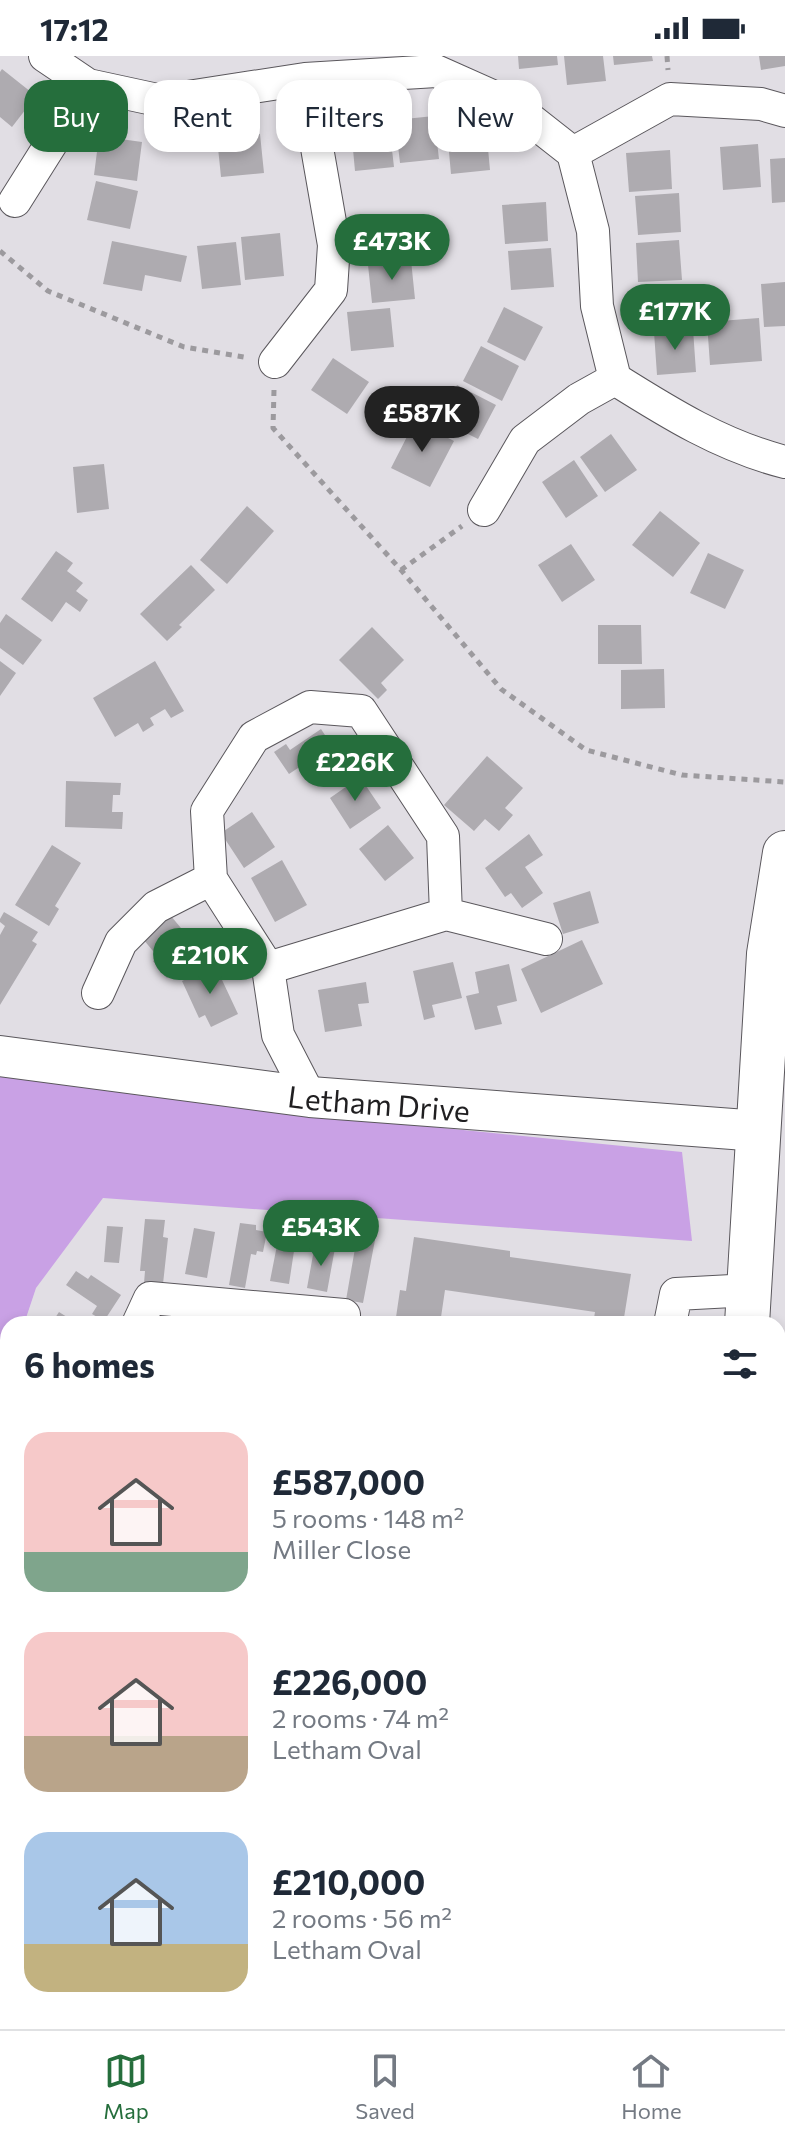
<!DOCTYPE html>
<meta charset="utf-8">
<style>
body{margin:0;font-family:Commissioner,sans-serif;background:#f6f6f7;color:#1f2937;height:100vh;display:flex;flex-direction:column;font-size:30px;white-space:nowrap}
*{box-sizing:border-box;margin:0}
p{font-size:26px;color:#747a83}
.icon{flex:none;width:44px;height:44px;fill:none;stroke:currentColor;stroke-width:2;stroke-linecap:round;stroke-linejoin:round}
.map{position:relative;flex:1;overflow:hidden}
.side{position:absolute;left:0px;top:1260px;width:786px;height:714px;display:flex;flex-direction:column;background:#fff;border-radius:24px 24px 0 0;box-shadow:0 4px 12px #0003}
.side>*{flex:none}
.guide{position:absolute;left:24px;top:24px;width:738px;height:72px;display:flex;gap:16px}
.price{position:absolute;translate:-50% -68px;padding:0 18px;border-radius:28px;background:#256e3c;color:#fff;font-size:26px;line-height:52px;filter:drop-shadow(0 2px 4px #0008)}
.price::after{content:'';position:absolute;left:50%;top:48px;width:24px;height:18px;margin-left:-12px;background:inherit;clip-path:polygon(0 0,100% 0,50% 100%)}
.price.selected{background:#222;color:#fff}
ul{padding:0;list-style:none}
li{display:flex;align-items:center;gap:24px;height:200px;padding:0 24px}
li span{display:grid;place-items:center;flex:none;width:224px;height:160px;border-radius:24px;color:#555}
li>.icon{margin-inline-start:auto}
span .icon{width:96px;height:96px;fill:#fffc;stroke-width:1}
li b{font-size:34px}
h2{display:flex;justify-content:space-between;align-items:center;height:96px;padding:0 24px;font-size:34px}
.pill{padding:0 28px;border-radius:24px;background:#fff;box-shadow:0 4px 12px #0003;font-size:28px;line-height:72px}
.pill.selected{background:#256e3c;color:#fff}
.status{display:flex;justify-content:space-between;align-items:center;height:56px;padding:0 40px;background:#fff;direction:ltr}
.status svg{height:22px;fill:currentColor}
.tab-bar{display:flex;justify-content:space-around;align-items:center;height:112px;border-top:2px solid #e0e1e3;background:#fff;font-size:22px;color:#747a83}
.tab-bar a{display:grid;justify-items:center;gap:4px}
.tab-bar .selected{color:#256e3c}
.map>svg:first-child{display:block}
</style>
<div class="status"><b>17:12</b><svg viewBox="0 0 49 12"><path d="M0 12V9h3v3zM5 12V6h3v6zM10 12V3h3v9zM15 12V0h3v12zM26 1h20v11H26zM47 4h2v5h-2z"/></svg></div>
<div class="map">
<svg width="785" height="1973" viewBox="0 0 785 1973">
<rect width="100%" height="100%" fill="#e1dee4"/>
<path fill="#c9a1e5" d="M0,1016C226,1052 454,1073 682,1096L692,1185L103,1142L36,1232L24,1268H8V1312L0,1334Z"/>
<path fill="#aeabb0" d="M518,0H557L558,9L519,13Z
M564,0H603L606,25L567,29Z
M613,0H652L653,5L614,9Z
M759,0H785V10L761,14Z
M2,13L36,40L12,71L0,61V16Z
M434,60L439,103L400,107L395,64Z
M389,68L394,111L355,115L351,72Z
M486,71L490,114L451,118L447,75Z
M260,78L264,117L221,121L217,82Z
M99,80L142,86L137,125L94,119Z
M758,88L761,131L723,134L720,91Z
M670,94L672,133L629,136L626,97Z
M785,102V146L772,147L770,103Z
M96,125L138,135L130,173L87,164Z
M679,137L681,176L638,179L635,140Z
M546,146L548,185L505,188L502,149Z
M408,162L412,201L369,205L365,166Z
M280,177L284,220L245,224L241,181Z
M679,184L682,224L638,226L636,187Z
M112,185L187,200L181,226L145,219L142,235L103,228Z
M236,186L241,229L202,233L197,190Z
M551,192L554,231L511,234L508,195Z
M411,204L415,243L372,247L368,209Z
M785,226V270L764,271L761,228Z
M504,251L543,271L525,305L487,286Z
M390,252L394,291L351,295L347,256Z
M759,262L762,305L710,309L707,266Z
M693,273L696,316L657,319L654,276Z
M481,290L519,310L502,345L463,325Z
M333,302L369,326L347,358L311,334Z
M457,329L496,349L478,383L440,364Z
M415,365L454,385L430,431L391,412Z
M611,378L637,414L605,436L580,401Z
M574,404L598,440L566,462L542,426Z
M104,408L109,453L77,457L73,411Z
M247,450L274,475L227,528L200,504Z
M660,455L700,487L673,521L632,489Z
M571,488L595,524L562,546L538,509Z
M56,495L73,507L67,515L83,527L76,535L88,544L80,556L66,546L52,566L21,543Z
M708,497L744,514L725,553L690,537Z
M191,509L215,534L179,569L182,571L167,585L140,558Z
M6,558L42,584L23,609L0,592V567Z
M598,569H641L642,608H598Z
M372,571L404,604L381,627L387,634L378,643L339,604Z
M0,605L16,617L0,640Z
M155,605L184,655L171,662L165,653L150,662L154,669L143,676L138,667L115,681L93,642Z
M664,613L665,652L621,653V614Z
M321,673L344,708L313,729L301,710L289,718L274,696L286,688L290,694Z
M487,700L523,732L505,752L513,759L499,775L485,763L474,775L444,749Z
M360,721L381,752L350,773L330,742Z
M66,725L121,727L120,739H113L112,756H123L122,773L65,771Z
M252,756L275,791L244,812L221,777Z
M388,769L414,802L385,825L359,793Z
M529,778L543,799L525,811L543,837L522,852L511,837L505,841L485,812Z
M52,789L81,807L55,850L59,853L49,870L15,849Z
M282,804L307,849L275,866L251,822Z
M590,835L599,867L563,878L553,847Z
M166,854L200,895L167,922L153,905L158,901L138,877Z
M4,856L38,876L32,885L37,888L0,949V879L5,870L0,866V863Z
M582,884L603,928L541,957L521,913Z
M453,906L462,942L432,949L435,961L424,964L413,915Z
M509,908L517,945L497,950L502,968L475,974L466,940L479,937L475,916Z
M215,909L238,958L211,971L205,959L199,962L182,925Z
M366,926L369,947L358,948L362,970L325,976L318,934Z
M145,1163L165,1164L163,1181L168,1182L163,1228L144,1227L145,1215H140Z
M240,1167L256,1169V1174L267,1176L263,1196L257,1195L256,1199L251,1198L245,1232L229,1229Z
M107,1170L123,1171L119,1207L104,1206Z
M194,1172L215,1176L207,1222L185,1218Z
M279,1179L296,1182L289,1228L270,1225Z
M357,1181L375,1184L363,1247L346,1244Z
M414,1181L510,1195V1201L631,1218L623,1268H593L595,1256L445,1234L440,1268H395L400,1234L406,1235Z
M315,1188L335,1192L327,1236L307,1232Z
M76,1215L88,1223L91,1219L121,1239L104,1265L92,1258L97,1250L66,1229Z
M59,1256L78,1268H51Z
M0,1531L8,1533V1553L0,1551Z
M0,1570L8,1573V1593L0,1590Z
M0,1796L8,1798V1891L0,1889Z
M785,1820V1864L778,1868V1824Z
M472,1966H510L508,1973H470Z
M654,1966H696L694,1973H652Z"/>
<g fill="none" stroke-linecap="round" stroke-linejoin="round">
<g stroke="#5a575c" stroke-width="34">
<path id="minor" d="M45,0L88,29L162,45L305,23L436,15L512,49L573,97L593,175L597,250L615,323C669,357 722,390 785,406
M573,97L670,43L761,48L785,55
M15,145L88,29
M275,306L331,234L334,189L305,23
M484,454L525,384L579,343L615,323
M268,912L446,858L546,883
M98,937L121,886L156,851L211,823
M310,1041L278,979L268,912L211,823L207,755L254,681L310,651L361,655L443,780L446,858
M138,1268L150,1242L344,1259L343,1268
M670,1268L676,1238L751,1234
M0,1448L8,1445
M32,1973L35,1966
M414,1973L416,1966
M781,1973L785,1968"/>
</g>
<g stroke="#5a575c" stroke-width="42">
<g id="tertiary">
<path id="s1" d="M0,1000L310,1041L759,1075"/>
<path d="M778,1547L785,1548"/>
<path d="M778,1661L785,1658"/>
<path d="M0,1939L8,1940"/>
<path d="M143,1966L181,1973"/>
</g>
</g>
<g stroke="#5a575c" stroke-width="46">
<path id="secondary" d="M747,1268L769,898L785,797
M591,1973L593,1966"/>
</g>
<path stroke="#9c9a9e" stroke-width="5" stroke-dasharray="6 6" stroke-linecap="butt" d="M667,0L668,14
M0,195L48,235L184,291L249,302
M274,334L273,372L401,514L501,633L586,694L682,719L785,726
M401,514L462,470"/>
<use href="#minor" stroke="#fff" stroke-width="32"/>
<use href="#tertiary" stroke="#fff" stroke-width="40"/>
<use href="#secondary" stroke="#fff" stroke-width="44"/>
</g>
<g text-anchor="middle" dominant-baseline="central" stroke-width="7" stroke-linejoin="round" paint-order="stroke">
<g font-size="30" fill="#201f21" stroke="#efebf1">
<text stroke="none"><textPath href="#s1" startOffset="382">Letham Drive</textPath></text>
</g>
</g>
</svg>
<b class="price" style="left:392px;top:226px">£473K</b>
<b class="price" style="left:675px;top:296px">£177K</b>
<b class="price selected" style="left:422px;top:398px">£587K</b>
<b class="price" style="left:355px;top:747px">£226K</b>
<b class="price" style="left:210px;top:940px">£210K</b>
<b class="price" style="left:321px;top:1212px">£543K</b>
<div class="guide">
<a class="pill selected">Buy</a>
<a class="pill">Rent</a>
<a class="pill">Filters</a>
<a class="pill">New</a>
</div>
<section class="side">
<h2>6 homes<svg class="icon" aria-label="filters" viewBox="0 0 24 24"><path d="M4 7h16M4 17h16"/><circle cx="9" cy="7" r="2"/><circle cx="15" cy="17" r="2"/></svg></h2>
<ul>
<li><span style="background:linear-gradient(#f6c9c9 75%,#7fa58c 0)"><svg class="icon" aria-label="home" viewBox="0 0 24 24"><path d="M3 11l9-7 9 7M6 9v11h12V9"/></svg></span><div><b>£587,000</b><p>5 rooms · 148 m²</p><p>Miller Close</p></div></li>
<li><span style="background:linear-gradient(#f6c9c9 65%,#b9a48a 0)"><svg class="icon" aria-label="home" viewBox="0 0 24 24"><path d="M3 11l9-7 9 7M6 9v11h12V9"/></svg></span><div><b>£226,000</b><p>2 rooms · 74 m²</p><p>Letham Oval</p></div></li>
<li><span style="background:linear-gradient(#a9c7e8 70%,#c2b280 0)"><svg class="icon" aria-label="home" viewBox="0 0 24 24"><path d="M3 11l9-7 9 7M6 9v11h12V9"/></svg></span><div><b>£210,000</b><p>2 rooms · 56 m²</p><p>Letham Oval</p></div></li>
</ul>
</section>
</div>
<nav class="tab-bar">
<a class="selected"><svg class="icon" aria-label="map" viewBox="0 0 24 24"><path d="M3 6l6-2 6 2 6-2v14l-6 2-6-2-6 2zM9 4v14M15 6v14"/></svg>Map</a>
<a><svg class="icon" aria-label="saved" viewBox="0 0 24 24"><path d="M7 4h10v16l-5-4-5 4z"/></svg>Saved</a>
<a><svg class="icon" aria-label="home" viewBox="0 0 24 24"><path d="M3 11l9-7 9 7M6 9v11h12V9"/></svg>Home</a>
</nav>
